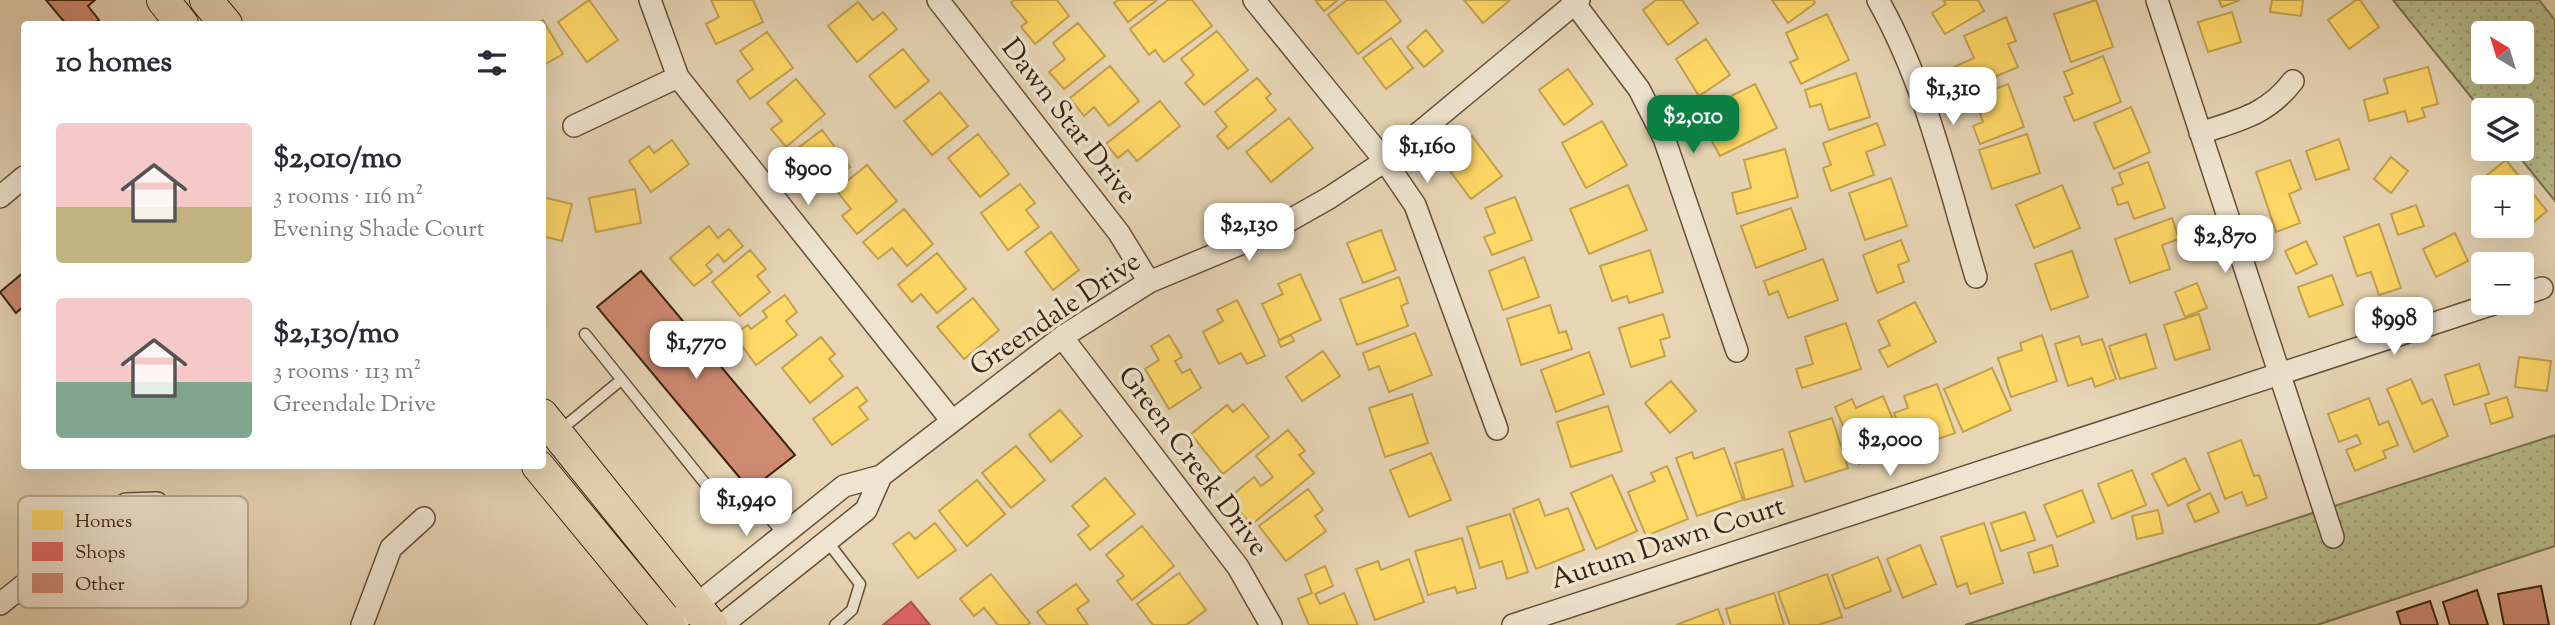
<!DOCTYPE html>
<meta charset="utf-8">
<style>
body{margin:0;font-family:"Sorts Mill Goudy",serif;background:#f2f2f3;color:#2b2b33;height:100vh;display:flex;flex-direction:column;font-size:26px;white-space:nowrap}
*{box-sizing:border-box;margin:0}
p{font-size:23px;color:#7c7c81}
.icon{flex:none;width:38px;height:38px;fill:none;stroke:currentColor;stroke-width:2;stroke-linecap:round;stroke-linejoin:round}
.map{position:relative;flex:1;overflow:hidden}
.panel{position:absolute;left:21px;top:21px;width:525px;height:448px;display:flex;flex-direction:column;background:#fff;border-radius:7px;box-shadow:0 7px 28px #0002}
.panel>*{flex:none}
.needle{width:46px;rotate:322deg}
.buttons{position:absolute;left:2471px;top:21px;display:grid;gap:14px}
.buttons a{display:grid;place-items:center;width:63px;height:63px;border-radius:7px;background:#fff;box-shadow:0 7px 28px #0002;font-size:35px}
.price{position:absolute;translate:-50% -60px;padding:0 16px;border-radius:14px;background:#fff;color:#222;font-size:23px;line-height:46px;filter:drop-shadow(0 2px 4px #0008)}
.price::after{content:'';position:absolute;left:50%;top:42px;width:21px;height:16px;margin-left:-10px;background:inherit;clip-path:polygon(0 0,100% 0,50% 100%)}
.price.current{background:#0b8043;color:#fff}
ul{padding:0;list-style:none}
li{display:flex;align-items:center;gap:21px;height:175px;padding:0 35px}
li span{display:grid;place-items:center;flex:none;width:196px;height:140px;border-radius:7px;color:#555}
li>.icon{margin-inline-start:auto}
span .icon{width:84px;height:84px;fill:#fffc;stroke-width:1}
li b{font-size:30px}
h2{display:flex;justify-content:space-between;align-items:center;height:84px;padding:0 35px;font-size:30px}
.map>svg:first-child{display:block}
</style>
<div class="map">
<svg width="2555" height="625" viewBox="0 0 2555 625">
<defs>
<pattern id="grass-dots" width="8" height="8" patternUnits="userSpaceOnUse" patternTransform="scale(1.75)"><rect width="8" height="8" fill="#b9bc8b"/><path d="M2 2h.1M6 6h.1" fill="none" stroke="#a0a177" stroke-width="1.8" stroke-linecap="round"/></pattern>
</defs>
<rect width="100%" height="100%" fill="#e7d5b5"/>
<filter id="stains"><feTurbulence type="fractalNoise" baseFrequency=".00286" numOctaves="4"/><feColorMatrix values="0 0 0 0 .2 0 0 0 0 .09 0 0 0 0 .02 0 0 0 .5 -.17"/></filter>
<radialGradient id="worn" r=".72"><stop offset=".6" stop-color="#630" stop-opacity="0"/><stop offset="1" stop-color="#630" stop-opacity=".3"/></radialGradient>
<path fill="url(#grass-dots)" stroke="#7a704d" stroke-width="2" fill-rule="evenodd" d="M2393,0H2539L2555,20V201L2513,149H2522V110L2483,112ZM2483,33H2522V72H2483Z
M2555,435V546L2317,625H1965Z"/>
<path fill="#ffd966" stroke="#c4a24c" stroke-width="2" d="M589,0L618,40L587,62L558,22Z
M711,0H753L763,22L716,44L706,24L719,17Z
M1014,0H1057L1069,16L1035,44L1021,27L1027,22L1011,3Z
M1118,0H1157L1128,22L1114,3Z
M1168,0H1192L1212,26L1164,62L1155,50L1149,55L1130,29Z
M1315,0H1338L1324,11Z
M1347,0H1385L1401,21L1358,54L1328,15Z
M1464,0H1510L1483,23Z
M1656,0H1682L1698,23L1668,45L1643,10Z
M1772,0H1813L1815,3L1788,23Z
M1943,0H1978L1984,11L1945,34L1932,13L1946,4Z
M2096,0L2113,47L2071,62L2054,14Z
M2219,0H2240L2222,7Z
M2272,0H2303L2301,16L2270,12Z
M2356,0H2360L2379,27L2349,49L2328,20Z
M858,2L873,20L883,12L897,29L857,62L828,26Z
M2232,12L2241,42L2208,52L2198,22Z
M1827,14L1849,60L1801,84L1790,62L1798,59L1786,33Z
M2006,17L2016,41L2008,44L2018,67L1964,90L1954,67L1974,58L1964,36Z
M543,20L563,54L542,66V24H535Z
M1078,23L1105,56L1064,89L1049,72L1065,59L1053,43Z
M1426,30L1443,51L1424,67L1407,47Z
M1217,31L1248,70L1204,105L1185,83L1194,75L1181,59Z
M767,32L793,68L750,99L737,81L753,69L740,51Z
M1391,38L1413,68L1386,89L1363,58Z
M1706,39L1730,75L1699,96L1676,59Z
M903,49L929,81L895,108L869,76Z
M2103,56L2121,102L2074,121L2064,97L2073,94L2064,72Z
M1110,66L1139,101L1109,126L1094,107L1084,116L1070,98Z
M2428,67L2438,104L2422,108L2425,117L2408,122L2405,111L2369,121L2364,100L2388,93L2384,79Z
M1568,69L1593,104L1564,125L1539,90Z
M1856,73L1870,117L1829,130L1821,104L1810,107L1805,90Z
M1257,78L1271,94L1266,98L1276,110L1228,149L1217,136L1227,127L1215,112Z
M796,79L825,114L786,147L771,129L782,121L767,103Z
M1755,84L1777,128L1720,156L1709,136L1728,126L1717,103Z
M2008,84L2024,127L1980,144L1973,126L1983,122L1974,97Z
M940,92L968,126L932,155L904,121Z
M1160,101L1180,126L1137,161L1128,150L1118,158L1106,144Z
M2131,107L2150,152L2114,169L2094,123Z
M1289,118L1313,148L1271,182L1246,152Z
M1602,121L1627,165L1586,188L1562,143Z
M1877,123L1885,145L1866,152L1874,175L1831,191L1823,168L1831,165L1823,143Z
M822,130L850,167L823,188L794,151Z
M978,134L1009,174L980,197L948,158Z
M2027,134L2040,173L1992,189L1979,150Z
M1472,136L1502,176L1471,199L1441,159Z
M2339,139L2349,169L2316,180L2306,151Z
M672,140L689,164L651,192L629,161L649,146L654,153Z
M1785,149L1798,197L1737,214L1732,193L1751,188L1744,160Z
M2391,157L2408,171L2391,193L2374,179Z
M2290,160L2301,189L2289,194L2300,223L2276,232L2256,172Z
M2506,160L2547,211L2530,225L2522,215V187H2483V191L2477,183Z
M2148,162L2165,208L2134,219L2128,202L2118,205L2112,188L2123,184L2119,173Z
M867,165L897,201L857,234L842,216L851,209L836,190Z
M1891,178L1907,226L1865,240L1849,193Z
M1020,184L1035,203L1026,210L1039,227L1008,250L981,213Z
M1628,185L1647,230L1589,254L1570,209Z
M2062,185L2080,228L2034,248L2016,205Z
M635,189L641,223L596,232L589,198Z
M542,197L572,204L562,241L542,236Z
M1515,197L1532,240L1492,255L1484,237L1495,233L1485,208Z
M2416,205L2424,226L2398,235L2391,214Z
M1791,208L1806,249L1756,268L1741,226Z
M904,209L933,244L907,266L892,248L878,259L863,242Z
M2172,218L2179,239L2162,245L2170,269L2130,283L2115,239Z
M2379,224L2401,288L2379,295L2371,272L2357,276L2344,237Z
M709,226L718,238L729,229L743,246L724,262L718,254L706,265L712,272L694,286L670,258Z
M1381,230L1396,270L1363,283L1347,243Z
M1051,232L1079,270L1053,290L1025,252Z
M2455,233L2468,261L2436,277L2423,249Z
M1901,240L1909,261L1898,265L1904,282L1877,293L1863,255Z
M2306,241L2317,264L2296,274L2285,251Z
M750,250L766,269L757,276L770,292L740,316L712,282Z
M1650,250L1663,292L1629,303L1627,296L1612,301L1600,266Z
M2072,251L2088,297L2051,310L2035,264Z
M937,253L966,289L937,313L921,294L912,302L898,285Z
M1524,257L1539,297L1503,310L1489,271Z
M1823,259L1838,300L1788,318L1778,291L1769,295L1764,281Z
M1300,274L1321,320L1279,340L1262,304L1283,294L1278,284Z
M2332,275L2343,305L2309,317L2298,287Z
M1399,277L1408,303L1401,306L1408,326L1357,345L1340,299Z
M2197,283L2207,308L2185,317L2175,292Z
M785,295L797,312L786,321L797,335L756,365L734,335L748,325L751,329L767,317L763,311Z
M973,298L999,330L964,359L937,327Z
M1237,300L1265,356L1247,364L1241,353L1219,364L1203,332L1223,321L1217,310Z
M1915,302L1936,342L1888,367L1879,350L1890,345L1878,321Z
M1550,305L1559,333L1566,331L1572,349L1521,365L1507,319Z
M1663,314L1670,337L1660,340L1665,356L1631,367L1619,328Z
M2199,314L2210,349L2175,360L2164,325Z
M1846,323L1861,369L1802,388L1796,369L1813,364L1805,337Z
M1415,333L1432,375L1389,392L1379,366L1369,370L1363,353Z
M2146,334L2156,368L2120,379L2109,346Z
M1169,335L1182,357L1175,361L1182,373L1190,369L1201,388L1169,409L1145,369L1159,360L1151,346Z
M1291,335L1294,341L1281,347L1278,341Z
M2042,335L2057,381L2011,397L1998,358L2022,350L2020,343Z
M2079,336L2082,345L2102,339L2116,379L2095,387L2092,378L2068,386L2055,344Z
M821,337L835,354L829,359L843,376L810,403L782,368Z
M1323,351L1340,376L1302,401L1286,377Z
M1589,352L1604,394L1556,412L1541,370Z
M2519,357L2551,361L2547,391L2515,387Z
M2479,364L2489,394L2454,405L2445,375Z
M1992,368L2011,410L1963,432L1944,389Z
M2411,379L2422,404L2432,399L2448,436L2414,452L2387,389Z
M1671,381L1696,411L1670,433L1645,403Z
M1937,384L1955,433L1908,450L1894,413L1908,408L1904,396Z
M857,387L867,401L859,407L868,419L832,445L813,419Z
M1412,394L1428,443L1385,457L1369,408Z
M1883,396L1904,445L1859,464L1835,407L1852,399L1856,408Z
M2507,397L2513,417L2491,424L2485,404Z
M2369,398L2379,425L2388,421L2398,445L2383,451L2386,458L2355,471L2346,450L2361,444L2357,435L2339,442L2328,414Z
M1243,404L1269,437L1223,474L1191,434L1227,405L1233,412Z
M1608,406L1622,451L1571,467L1557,422Z
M1060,410L1082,436L1051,462L1029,435Z
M1832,418L1848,468L1805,482L1789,432Z
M1288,430L1305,451L1299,455L1314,473L1251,525L1229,498L1254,477L1261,486L1273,477L1256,456Z
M2241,440L2254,476L2259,475L2267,498L2247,506L2242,492L2225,499L2208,453Z
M1016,446L1045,480L1011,508L982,473Z
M1724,448L1743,500L1697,516L1676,458L1692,452L1694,459Z
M1783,449L1793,486L1745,500L1735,463Z
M1431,453L1451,500L1409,517L1390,470Z
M2185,458L2200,490L2168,506L2152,474Z
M1667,466L1688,519L1646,536L1628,492L1655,481L1651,473Z
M2132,470L2146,505L2112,519L2098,484Z
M1612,475L1637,531L1596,549L1571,493Z
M1105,478L1135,514L1090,550L1078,535L1089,526L1072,506Z
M977,480L1005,514L967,546L939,511Z
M1308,489L1323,510L1315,516L1326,531L1286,561L1259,526Z
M2082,490L2094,522L2057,537L2044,505Z
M2210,493L2219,512L2195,522L2187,504Z
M1539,499L1545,516L1568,508L1584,550L1536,569L1513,509Z
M2158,510L2163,533L2137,539L2132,516Z
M2025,512L2035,540L2001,551L1991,523Z
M1510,514L1528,572L1507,579L1502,561L1480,568L1467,527Z
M935,523L956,550L918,578L893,544L909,532L915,539Z
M1984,523L2003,583L1970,594L1967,583L1957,587L1941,537Z
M1142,526L1174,566L1132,600L1117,581L1124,576L1106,555Z
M1462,538L1476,588L1457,593L1455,587L1428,595L1415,551Z
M1920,545L1936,584L1903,598L1887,559Z
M2052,545L2058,566L2034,573L2028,553Z
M1878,557L1891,591L1845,609L1832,575Z
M1409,559L1424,602L1375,620L1356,569L1378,561L1381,570Z
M1325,566L1333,586L1315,594L1320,604L1344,593L1358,625H1309L1298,599L1312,593L1305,575Z
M1179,573L1206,610L1186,625H1153L1137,604Z
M991,574L1030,623L1027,625H998L984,608L974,616L960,599Z
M1827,574L1842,617L1818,625H1790L1778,592Z
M1076,584L1089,601L1077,609L1088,625H1047L1037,612Z
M1774,593L1784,625H1731L1726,609Z
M1718,609L1724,625H1676Z"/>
<path fill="#e06666" stroke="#af524c" stroke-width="2" d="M911,602L930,625H883Z"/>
<path fill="#cf8a72" stroke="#3c230f" stroke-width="2" d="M46,0H95L88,6L99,20L93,24H66Z
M641,271L795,455L750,490L597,307Z
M24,272V306L16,313L0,292Z
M2541,586L2549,625H2504L2498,594Z
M2477,590L2488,625H2450L2443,602Z
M2430,601L2438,625H2401L2397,612Z"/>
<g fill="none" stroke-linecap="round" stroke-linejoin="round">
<g stroke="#675038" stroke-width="13">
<path id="lane" d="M585,334L728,512L756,501L784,535
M558,432L621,380
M827,541L860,584L852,610L835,625"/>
</g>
<g stroke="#675038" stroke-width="24">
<path id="street" d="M650,0L678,77L952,421
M938,0L1119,233L1149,282
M1254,0L1385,161L1415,205L1497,429
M1572,0L1639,89L1664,138L1737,351
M1878,0C1926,85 1948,184 1976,277
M2157,0L2333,537
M574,126L678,77
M2200,133C2239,120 2267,115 2293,81
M0,197L24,177
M2522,295L2542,288
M1062,337L1238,567L1271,625
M0,604L126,504L157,503
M362,625L391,548L424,518
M671,625L844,486L881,476L1062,337L1149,282L1269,232L1329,198L1385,161L1579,0
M722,625L866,510L881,476
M1513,625L2496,303"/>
</g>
<g stroke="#3c230f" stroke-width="34">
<path id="primary" d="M163,0L182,24
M206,0L226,24
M542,415L711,625
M538,466L669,625"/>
</g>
<use href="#lane" stroke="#efe4cf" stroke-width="10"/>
<use href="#street" stroke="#efe4cf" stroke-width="21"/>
<use href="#primary" stroke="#e7d5b5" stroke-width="32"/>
</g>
<g text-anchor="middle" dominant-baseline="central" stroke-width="7" stroke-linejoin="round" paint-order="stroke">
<g font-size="28" fill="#3c230f" stroke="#efe4cf">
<text transform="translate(1068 122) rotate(52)">Dawn Star Drive</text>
<text transform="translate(1056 315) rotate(-34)">Greendale Drive</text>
<text transform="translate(1192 462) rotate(53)">Green Creek Drive</text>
<text transform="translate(1668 544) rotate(-18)">Autum Dawn Court</text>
</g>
</g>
<rect x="18" y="496" width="230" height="112" rx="10" fill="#efe4cf" stroke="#b9aa95" stroke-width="2"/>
<rect x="32" y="510" width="31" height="20" fill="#ffd966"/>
<rect x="32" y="542" width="31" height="19" fill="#e06666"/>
<rect x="32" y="573" width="31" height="20" fill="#cf8a72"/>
<g font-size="19" fill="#3c230f">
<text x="75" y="527">Homes</text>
<text x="75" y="558">Shops</text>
<text x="75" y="590">Other</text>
</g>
<rect width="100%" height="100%" filter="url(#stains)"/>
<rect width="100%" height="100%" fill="url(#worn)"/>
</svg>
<div class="buttons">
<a><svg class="needle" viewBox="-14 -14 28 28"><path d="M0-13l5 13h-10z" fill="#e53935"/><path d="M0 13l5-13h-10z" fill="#7c7c81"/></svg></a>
<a><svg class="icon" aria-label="layers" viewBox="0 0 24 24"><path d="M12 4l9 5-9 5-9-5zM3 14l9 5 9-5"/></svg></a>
<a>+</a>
<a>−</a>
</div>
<b class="price" style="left:1953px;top:127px">$1,310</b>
<b class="price current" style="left:1693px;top:155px">$2,010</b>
<b class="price" style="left:1427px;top:185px">$1,160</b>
<b class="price" style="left:808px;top:207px">$900</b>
<b class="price" style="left:1249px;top:263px">$2,130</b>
<b class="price" style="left:2225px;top:275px">$2,870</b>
<b class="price" style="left:2394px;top:357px">$998</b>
<b class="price" style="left:696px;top:381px">$1,770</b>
<b class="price" style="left:1890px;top:478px">$2,000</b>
<b class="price" style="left:746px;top:538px">$1,940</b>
<section class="panel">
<h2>10 homes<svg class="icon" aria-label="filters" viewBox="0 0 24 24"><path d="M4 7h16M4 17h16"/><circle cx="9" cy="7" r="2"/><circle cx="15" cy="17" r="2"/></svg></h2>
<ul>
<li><span style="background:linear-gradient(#f6c9c9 60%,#c2b280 0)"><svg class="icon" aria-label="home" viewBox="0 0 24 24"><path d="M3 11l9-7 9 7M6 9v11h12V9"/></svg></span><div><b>$2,010/mo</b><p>3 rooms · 116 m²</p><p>Evening Shade Court</p></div></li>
<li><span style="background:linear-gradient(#f6c9c9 60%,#7fa58c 0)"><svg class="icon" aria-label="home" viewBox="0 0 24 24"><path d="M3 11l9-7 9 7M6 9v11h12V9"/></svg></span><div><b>$2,130/mo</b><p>3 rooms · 113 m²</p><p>Greendale Drive</p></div></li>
</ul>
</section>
</div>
